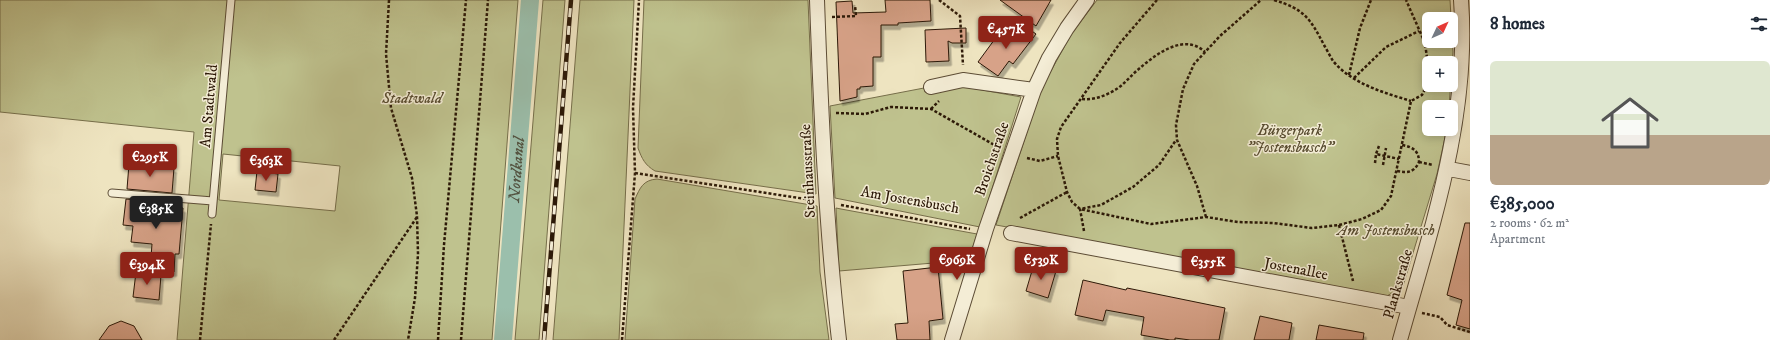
<!DOCTYPE html>
<meta charset="utf-8">
<style>
body{margin:0;font-family:"IM FELL DW Pica",serif;background:#f2f2f3;color:#1f2937;height:100vh;display:flex;flex-direction:column;font-size:15px;white-space:nowrap}
*{box-sizing:border-box;margin:0}
p{font-size:13px;color:#747a83}
.icon{flex:none;width:22px;height:22px;fill:none;stroke:currentColor;stroke-width:2;stroke-linecap:round;stroke-linejoin:round}
.map{position:relative;flex:1;overflow:hidden}
.panel{display:flex;flex-direction:column;background:#fff;width:320px}
.panel>*{flex:none}
.needle{width:26px;rotate:46deg}
.fabs{position:absolute;left:1422px;top:12px;display:grid;gap:8px}
.fabs a{display:grid;place-items:center;width:36px;height:36px;border-radius:6px;background:#fff;box-shadow:0 2px 10px #0003;font-size:20px}
.price{position:absolute;translate:-50% -34px;padding:0 9px;border-radius:4px;background:#8f2418;color:#fff;font-size:13px;line-height:26px;filter:drop-shadow(0 1px 2px #0008)}
.price::after{content:'';position:absolute;left:50%;top:24px;width:12px;height:9px;margin-left:-6px;background:inherit;clip-path:polygon(0 0,100% 0,50% 100%)}
.price.current{background:#222;color:#fff}
ul{padding:0;list-style:none}
li{display:grid;align-content:center;gap:8px;height:212px;padding:0 20px}
li+li{border-top:1px solid #e0e1e3}
li span{display:grid;place-items:center;height:124px;border-radius:6px;color:#555}
li>.icon{margin-inline-start:auto}
span .icon{width:72px;height:72px;fill:#fffc;stroke-width:1}
li b{font-size:17px}
h2{display:flex;justify-content:space-between;align-items:center;height:48px;padding:0 20px;font-size:17px}
main{display:flex;flex:1;min-height:0}
.map>svg:first-child{display:block}
</style>
<main>
<div class="map">
<svg width="1470" height="340" viewBox="0 0 1470 340">
<defs>
<filter id="shadow"><feDropShadow dx="2.5" dy="4.5" stdDeviation="0" flood-color="#0004"/></filter>
</defs>
<rect width="100%" height="100%" fill="#eee4c0"/>
<filter id="stains"><feTurbulence type="fractalNoise" baseFrequency=".005" numOctaves="4"/><feColorMatrix values="0 0 0 0 .2 0 0 0 0 .09 0 0 0 0 .02 0 0 0 .5 -.17"/></filter>
<radialGradient id="worn" r=".72"><stop offset=".6" stop-color="#630" stop-opacity="0"/><stop offset="1" stop-color="#630" stop-opacity=".3"/></radialGradient>
<path fill="#bfc28e" stroke="#766e4a" fill-rule="evenodd" d="M0,0H518L492,340H177L194,132L0,112ZM223,154L340,166L335,211L219,200Z
M543,0H565L539,340H515Z
M580,0H634L619,340H553Z
M644,0H808L816,194L655,171C645,165 642,159 638,148Z
M1097,0H1450L1453,52L1449,107H1429V129H1446V133L1437,174L1403,286L1387,296L996,225L1042,87L1072,33ZM1429,19H1451V41H1429ZM1429,63H1451V85H1429Z
M960,86L1021,97L980,227L835,198L830,106L924,88L925,92Z
M657,179L817,206L820,272L829,340H625L635,199C640,188 643,180 657,179Z
M836,208L841,209L977,234L969,260L839,271Z"/>
<g fill="none" stroke-linecap="round" stroke-linejoin="round">
<path stroke="#9bbfac" stroke-width="18" id="s1" d="M503,340L530,0"/>
</g>
<path fill="#d7a288" stroke="#2c1907" filter="url(#shadow)" d="M885,0H930L931,21L898,23V25H881V57H873V86L860,87V89H857V97L840,101L836,2L852,1L853,13L886,12Z
M1000,0H1051L1036,26Z
M1022,24L1036,34L1013,64L1009,61L998,76L978,62L1000,32L1011,41Z
M966,28V43H952L948,41L949,61L926,62L925,30Z
M129,164L174,168L172,193L127,189Z
M257,171L278,174L276,192L255,190Z
M126,199L171,203V207L183,208L179,254H175L174,272L150,270L152,244L131,242L133,226L123,225Z
M1465,223H1470V329L1456,325L1462,300L1447,295Z
M1034,264L1056,271L1048,298L1026,291Z
M938,267L943,319L929,321L930,340H897L895,324L908,323L903,271Z
M136,272L161,275L159,300L133,297Z
M1083,280L1126,290L1127,288L1225,308L1219,340H1190L1175,338V340H1170L1141,335L1144,317L1106,310L1103,321L1075,315Z
M1260,316L1292,323L1289,340H1254Z
M121,321L134,326L142,340H99L109,326Z
M1319,325L1364,333L1363,340H1316Z"/>
<g fill="none" stroke-linecap="round" stroke-linejoin="round">
<g stroke="#5c4c35" stroke-width="9">
<path id="service" d="M112,193L213,201
M212,214L231,0"/>
</g>
<g stroke="#5c4c35" stroke-width="16">
<path id="minor" d="M817,0C821,114 826,227 839,340
M931,87L963,80L1034,90
M1449,169L1470,173
M1011,233L1409,307
M952,340L986,229L1034,90L1049,58L1067,28L1087,0
M1400,340C1431,229 1470,117 1461,0"/>
</g>
<path stroke="#2c1907" stroke-width="2.5" stroke-dasharray="3 2" stroke-linecap="butt" d="M389,0L386,54L391,108L412,178L417,216L418,254L415,298L408,340
M939,0L960,16L963,65
M1157,0L1120,43L1061,127L1057,139L1058,156L1067,192L1072,202L1080,209L1151,224L1206,217L1238,222L1273,223L1312,228L1339,225L1362,219L1381,210L1391,196L1411,101L1422,95L1427,85L1428,65L1425,43L1406,0
M1274,0C1304,9 1310,18 1324,45C1327,50 1330,56 1333,61C1352,84 1385,93 1411,101
M832,17L856,16L855,5
M1349,75L1360,28L1371,0
M1354,78L1386,47L1419,31
M1082,99C1094,100 1105,96 1115,90C1124,85 1131,75 1140,68C1157,53 1185,33 1205,52
M931,109L939,101
M836,113L865,114L891,107L931,109L998,147
M1379,146L1376,154L1399,159
M1027,158L1040,161L1058,156
M1419,162L1433,165
M1375,163L1376,154
M1383,165L1386,148
M1397,171C1407,173 1414,173 1419,162C1419,151 1413,147 1402,145
M635,173L812,200
M841,205L970,229
M1206,217L1197,186L1177,140L1176,125L1183,89L1194,64L1220,36L1261,0
M1020,218L1067,192
M1339,225L1353,281
M1084,231L1080,209L1101,205L1133,187L1159,165L1176,140
M1422,313L1440,317L1447,325L1470,332
M200,340L211,224
M334,340L417,217
M438,340L444,245L466,0
M461,340L488,0
M622,340L635,173L633,108L639,0"/>
<use href="#service" stroke="#f4edd6" stroke-width="7"/>
<use href="#minor" stroke="#f4edd6" stroke-width="14"/>
<g stroke="#2c1907" stroke-width="4.5">
<path id="rail" d="M544,340L571,0"/>
</g>
<use href="#rail" stroke="#f4edd6" stroke-width="3" stroke-dasharray="9" stroke-linecap="butt"/>
</g>
<g text-anchor="middle" dominant-baseline="central" stroke-width="3" stroke-linejoin="round" paint-order="stroke">
<g font-size="15" font-style="italic" fill="#584c30" stroke="#f4edd6">
<text x="412" y="98">Stadtwald</text>
<text x="1290" y="130">Bürgerpark<tspan x="1290" dy="17">"Jostensbusch"</tspan></text>
<text x="1386" y="230">Am Jostensbusch</text>
</g>
<g font-size="15" fill="#2c1907" stroke="#f4edd6">
<text transform="translate(209 106) rotate(-85)">Am Stadtwald</text>
<text transform="translate(992 159) rotate(-71)">Broichstraße</text>
<text transform="translate(808 171) rotate(-93)">Steinhausstraße</text>
<text transform="translate(910 200) rotate(10)">Am Jostensbusch</text>
<text transform="translate(1296 269) rotate(11)">Jostenallee</text>
<text transform="translate(1398 284) rotate(-74)">Plankstraße</text>
</g>
<g font-size="16" font-style="italic" fill="#535341" stroke="#f4edd6">
<text stroke="none"><textPath href="#s1" startOffset="171">Nordkanal</textPath></text>
</g>
</g>
<rect width="100%" height="100%" filter="url(#stains)"/>
<rect width="100%" height="100%" fill="url(#worn)"/>
</svg>
<div class="fabs">
<a><svg class="needle" viewBox="-14 -14 28 28"><path d="M0-13l5 13h-10z" fill="#e53935"/><path d="M0 13l5-13h-10z" fill="#747a83"/></svg></a>
<a>+</a>
<a>−</a>
</div>
<b class="price" style="left:1006px;top:50px">€457K</b>
<b class="price" style="left:150px;top:178px">€295K</b>
<b class="price" style="left:266px;top:182px">€363K</b>
<b class="price current" style="left:156px;top:230px">€385K</b>
<b class="price" style="left:957px;top:281px">€969K</b>
<b class="price" style="left:1041px;top:281px">€539K</b>
<b class="price" style="left:1208px;top:283px">€355K</b>
<b class="price" style="left:147px;top:286px">€394K</b>
</div>
<section class="panel">
<h2>8 homes<svg class="icon" aria-label="filters" viewBox="0 0 24 24"><path d="M4 7h16M4 17h16"/><circle cx="9" cy="7" r="2"/><circle cx="15" cy="17" r="2"/></svg></h2>
<ul>
<li><span style="background:linear-gradient(#dfe7d0 60%,#b9a48a 0)"><svg class="icon" aria-label="home" viewBox="0 0 24 24"><path d="M3 11l9-7 9 7M6 9v11h12V9"/></svg></span><div><b>€385,000</b><p>2 rooms · 62 m²</p><p>Apartment</p></div></li>
</ul>
</section>
</main>
